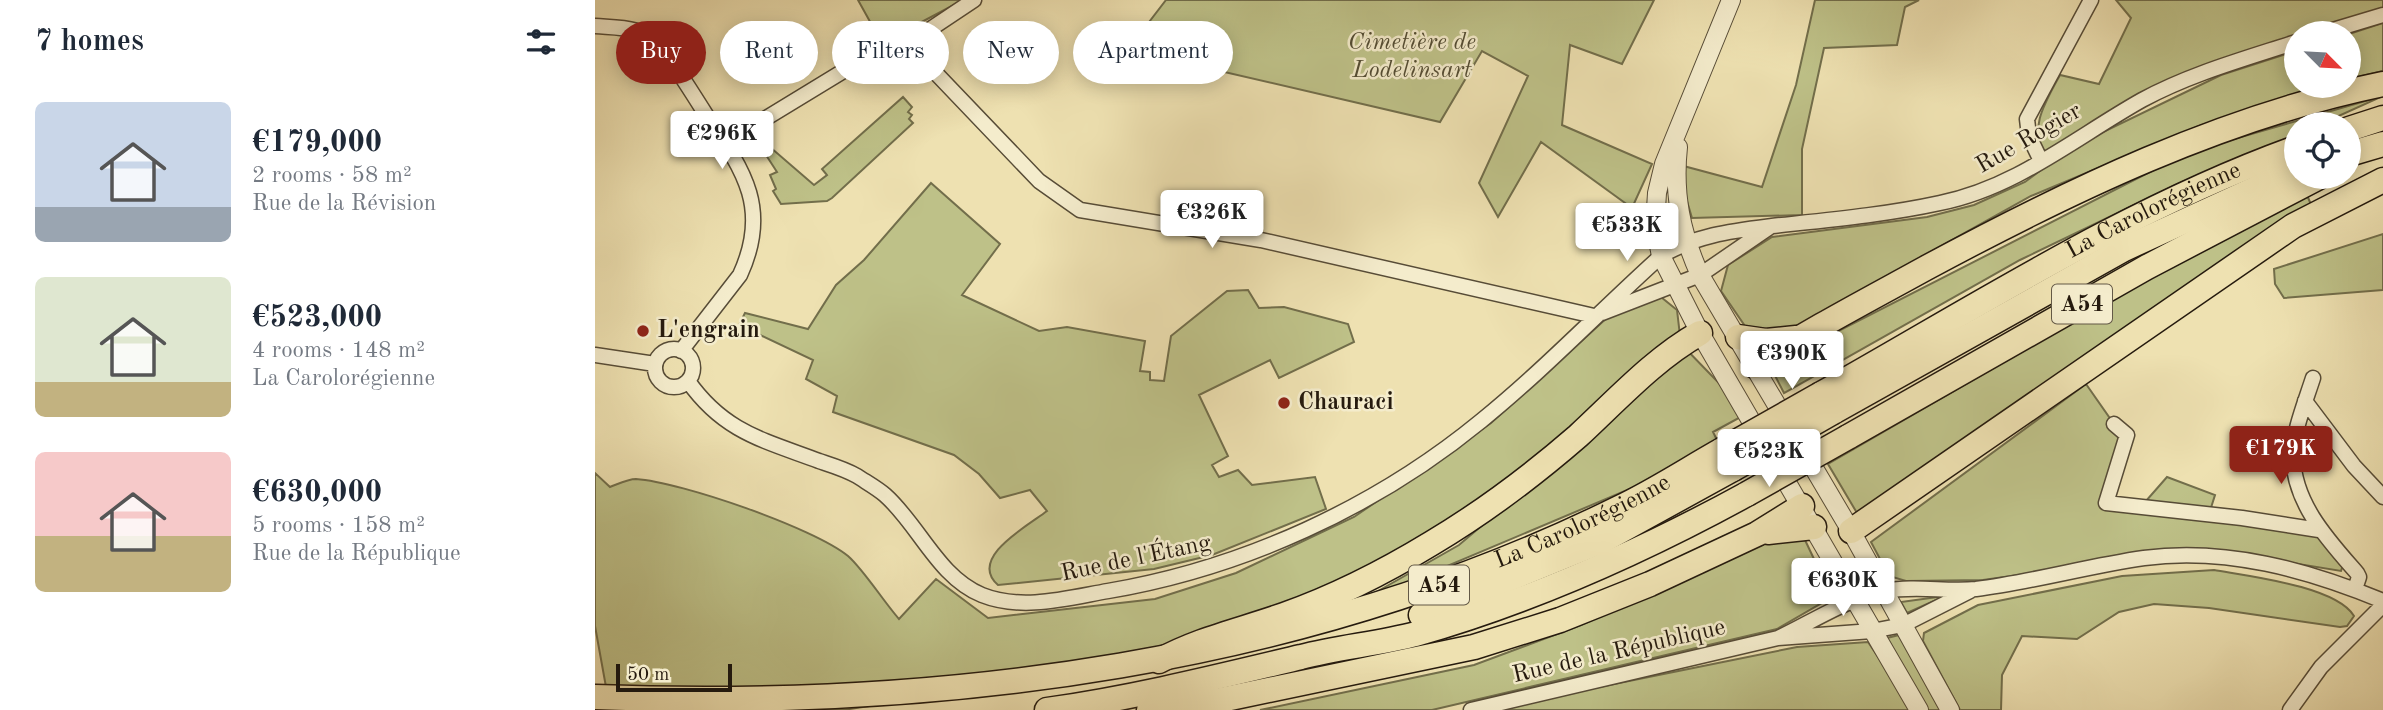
<!DOCTYPE html>
<meta charset="utf-8">
<style>
body{margin:0;font-family:"Old Standard TT",serif;background:#f6f6f7;color:#1f2937;height:100vh;display:flex;flex-direction:column;font-size:26px;white-space:nowrap}
*{box-sizing:border-box;margin:0}
p{font-size:23px;color:#747a83}
.icon{flex:none;width:38px;height:38px;fill:none;stroke:currentColor;stroke-width:2;stroke-linecap:round;stroke-linejoin:round}
.map{position:relative;flex:1;overflow:hidden}
.drawer{display:flex;flex-direction:column;background:#fff;width:595px}
.drawer>*{flex:none}
.hud{position:absolute;left:21px;top:21px;width:665px;height:63px;display:flex;gap:14px}
.needle{width:46px;rotate:114deg}
.fabs{position:absolute;left:1689px;top:21px;display:grid;gap:14px}
.fabs a{display:grid;place-items:center;width:77px;height:77px;border-radius:50%;background:#fff;box-shadow:0 4px 18px #0003;font-size:35px}
.scale{position:absolute;left:21px;bottom:18px;width:116px;box-sizing:border-box;padding-left:7px;border:4px solid #251a0e;border-top:0;font-size:19px;line-height:24px;white-space:nowrap;color:#251a0e;-webkit-text-stroke:5px #f4eccc;paint-order:stroke}
.price{position:absolute;translate:-50% -60px;padding:0 16px;border-radius:7px;background:#fff;color:#222;font-size:23px;line-height:46px;filter:drop-shadow(0 2px 4px #0008)}
.price::after{content:'';position:absolute;left:50%;top:42px;width:21px;height:16px;margin-left:-10px;background:inherit;clip-path:polygon(0 0,100% 0,50% 100%)}
.price.active{background:#8f2418;color:#fff}
ul{padding:0;list-style:none}
li{display:flex;align-items:center;gap:21px;height:175px;padding:0 35px}
li span{display:grid;place-items:center;flex:none;width:196px;height:140px;border-radius:10px;color:#555}
li>.icon{margin-inline-start:auto}
span .icon{width:84px;height:84px;fill:#fffc;stroke-width:1}
li b{font-size:30px}
h2{display:flex;justify-content:space-between;align-items:center;height:84px;padding:0 35px;font-size:30px}
.tag{padding:0 24px;border-radius:32px;background:#fff;box-shadow:0 4px 18px #0003;font-size:24px;line-height:63px}
.tag.active{background:#8f2418;color:#fff}
main{display:flex;flex:1;min-height:0}
.map>svg:first-child{display:block}
</style>
<main>
<section class="drawer">
<h2>7 homes<svg class="icon" aria-label="filters" viewBox="0 0 24 24"><path d="M4 7h16M4 17h16"/><circle cx="9" cy="7" r="2"/><circle cx="15" cy="17" r="2"/></svg></h2>
<ul>
<li><span style="background:linear-gradient(#c9d6e8 75%,#9aa5b1 0)"><svg class="icon" aria-label="home" viewBox="0 0 24 24"><path d="M3 11l9-7 9 7M6 9v11h12V9"/></svg></span><div><b>€179,000</b><p>2 rooms · 58 m²</p><p>Rue de la Révision</p></div></li>
<li><span style="background:linear-gradient(#dfe7d0 75%,#c2b280 0)"><svg class="icon" aria-label="home" viewBox="0 0 24 24"><path d="M3 11l9-7 9 7M6 9v11h12V9"/></svg></span><div><b>€523,000</b><p>4 rooms · 148 m²</p><p>La Carolorégienne</p></div></li>
<li><span style="background:linear-gradient(#f6c9c9 60%,#c2b280 0)"><svg class="icon" aria-label="home" viewBox="0 0 24 24"><path d="M3 11l9-7 9 7M6 9v11h12V9"/></svg></span><div><b>€630,000</b><p>5 rooms · 158 m²</p><p>Rue de la République</p></div></li>
</ul>
</section>
<div class="map">
<svg width="1788" height="710" viewBox="0 0 1788 710">
<rect width="100%" height="100%" fill="#eee1b1"/>
<filter id="stains"><feTurbulence type="fractalNoise" baseFrequency=".00286" numOctaves="4"/><feColorMatrix values="0 0 0 0 .2 0 0 0 0 .09 0 0 0 0 .02 0 0 0 .5 -.17"/></filter>
<radialGradient id="worn" r=".72"><stop offset=".6" stop-color="#630" stop-opacity="0"/><stop offset="1" stop-color="#630" stop-opacity=".3"/></radialGradient>
<path fill="#bec188" stroke="#726e4b" stroke-width="2" d="M263,0H368L321,25L283,36Z
M571,0H1059L1027,64L975,45L967,125L1057,164L1037,208L946,142L903,217L884,183L933,76L887,51L845,122L556,55L538,43Z
M1220,0H1324L1310,7L1302,45L1229,48L1207,149V215L1097,218L1081,164L1167,187L1201,85Z
M1521,0H1788V15L1728,33H1701V42C1610,72 1527,111 1446,161C1437,123 1447,108 1465,75L1504,84L1536,18Z
M1788,23V71L1754,79V34Z
M1701,51V86H1726L1604,126L1436,196L1192,332L1150,326L1126,291L1133,265L1177,237L1332,217L1379,205L1430,182L1477,147L1626,75Z
M1788,96L1726,124H1701V135L1587,182L1425,260L1189,393L1175,366L1594,152Z
M308,97L317,107L313,112L317,115L314,119L318,123L237,198L232,201L186,204L178,191L181,189L175,175L182,172L171,155L175,147L219,185L232,175L227,169Z
M336,183L405,244L367,295L444,331L472,327L550,341L545,371L555,372V380L569,381L576,336L632,291L653,290L664,308L689,307L753,324L759,342L684,378L675,360L604,395L633,456L617,465L624,477L643,470L657,485L720,477L731,509L617,555L559,569L403,585C372,558 434,525 452,511L435,490L405,498L384,474L359,455L238,412L242,396L211,379L218,360L144,325L150,313L213,329L241,285L269,260Z
M1712,195L1717,207L1262,513L1233,464L1530,292Z
M1788,234V290L1689,298L1680,284L1679,269Z
M1061,293L1082,310L1086,344L1153,413L1118,432L1127,450L755,607L864,545L981,446L812,557L507,671L248,710H159L13,698L0,626V473L15,487C23,484 33,479 41,479C86,482 219,528 253,556C268,569 289,602 304,619L341,579L393,618L560,599L641,573L759,517L896,423L1025,306Z
M1491,384L1519,424L1532,435L1511,503L1544,509L1572,477L1620,495L1614,514L1720,534L1748,565L1746,571L1610,549L1388,580L1311,581L1294,576L1276,542Z
M1210,540L1237,597L1182,629L837,710H665L879,665L986,625L1175,541Z
M1619,570C1652,576 1741,586 1759,616L1752,626L1745,627L1614,608L1559,604L1524,612L1482,639L1427,636L1407,675L1406,710H1365L1328,641L1329,633L1383,605L1527,576Z
M1350,596L1312,613L1306,602Z
M1304,635L1346,710H1333L1292,638Z
M1273,642L1319,710H890L1202,647Z"/>
<g fill="none" stroke-linecap="round" stroke-linejoin="round">
<g stroke="#574c37" stroke-width="17">
<path id="minor" d="M0,26C26,28 47,26 66,46C82,69 98,94 113,118C150,172 175,210 145,275L86,351
M1728,33L1788,15
M313,44L444,181L485,210L666,240L999,316
M132,142L278,53L313,44L379,0
M1446,161L1434,136L1432,119L1496,0
M1007,313L1105,275L1175,227
M60 368a19 19 0 1 1 38 0a19 19 0 1 1-38 0Z
M0,355L60,364
M1718,378C1710,403 1698,431 1698,457C1699,504 1734,541 1762,573L1764,577L1760,589
M93,381C129,432 168,440 224,461C236,465 250,469 262,476C271,482 282,488 290,495C324,525 343,577 387,595C427,611 473,598 513,591C648,568 780,508 886,421C949,370 1005,311 1066,256C1101,235 1137,231 1177,226C1233,220 1290,215 1345,203C1421,188 1481,137 1547,100C1595,74 1649,59 1701,42
M1710,401L1759,466L1788,497
M1519,424L1532,435L1511,503L1647,518L1724,530
M1183,638C1217,622 1253,598 1290,591C1320,585 1351,592 1381,589C1437,582 1493,566 1549,558C1631,547 1713,570 1788,601
M876,710L1183,638L1277,631L1308,625L1375,591
M1695,710L1726,667L1788,605"/>
</g>
<g stroke="#574c37" stroke-width="20">
<path id="tertiary" d="M1136,0L1069,164L1062,193L1060,225L1066,256L1105,333L1324,710
M1083,147C1078,194 1086,233 1105,275L1256,531L1355,710"/>
</g>
<g stroke="#251a0e" stroke-width="27">
<g id="motorway">
<path d="M1754,129L1788,118"/>
<path d="M1754,154L1788,144"/>
<path d="M1143,337L1171,341L1201,338"/>
<path d="M1160,366C1215,330 1273,300 1331,268C1474,191 1627,117 1788,84"/>
<path id="s1" d="M1226,394C1381,307 1534,208 1701,148"/>
<path d="M1238,412L1529,249L1701,170"/>
<path d="M1253,437L1552,267L1724,177"/>
<path d="M1256,531L1698,226L1788,180"/>
<path d="M1173,532L1219,527"/>
<path d="M826,615L1007,541L1138,469"/>
<path d="M564,661C604,639 647,630 689,615C740,597 791,571 837,543C889,512 938,475 983,436C1022,400 1059,359 1105,333"/>
<path id="s2" d="M0,697C349,710 711,663 1024,508C1060,491 1093,469 1127,450"/>
<path d="M452,710C538,698 622,677 706,657C744,647 783,644 821,634C937,601 1046,552 1152,494"/>
<path d="M554,710L621,701L879,647L965,620L1055,584L1162,534L1207,506"/>
</g>
</g>
<use href="#minor" stroke="#f4eccc" stroke-width="14"/>
<use href="#tertiary" stroke="#f4eccc" stroke-width="18"/>
<use href="#motorway" stroke="#eee1b1" stroke-width="24"/>
<g stroke="#251a0e" stroke-width="27" stroke-linecap="butt">
<path id="motorway-bridge" d="M1127,450L1226,394
M1138,469L1238,412
M1152,494L1253,437"/>
</g>
<use href="#motorway-bridge" stroke="#eee1b1" stroke-width="24"/>
</g>
<g fill="#8f2418" stroke="#f4eccc" stroke-width="2.5">
<circle cx="48" cy="331" r="7"/>
<circle cx="689" cy="403" r="7"/>
</g>
<g text-anchor="middle" dominant-baseline="central" stroke-width="5" stroke-linejoin="round" paint-order="stroke">
<g fill="#f4eccc" stroke="#635947" stroke-width="2">
<rect x="1457" y="284.5" width="60" height="39" rx="5"/>
<rect x="814" y="565.5" width="60" height="39" rx="5"/>
</g>
<g font-size="23" font-weight="bold" fill="#251a0e">
<text x="1487" y="304">A54</text>
<text x="844" y="585">A54</text>
</g>
<g font-size="24" font-style="italic" fill="#534c33" stroke="#f4eccc">
<text x="817" y="43">Cimetière de<tspan x="817" dy="28">Lodelinsart</tspan></text>
</g>
<g font-size="24" fill="#251a0e" stroke="#f4eccc">
<text transform="translate(1434 139) rotate(-30)">Rue Rogier</text>
<text stroke="none"><textPath href="#s1" startOffset="380">La Carolorégienne</textPath></text>
<text stroke="none"><textPath href="#s2" startOffset="1013">La Carolorégienne</textPath></text>
<text transform="translate(541 559) rotate(-12)">Rue de l'Étang</text>
<text transform="translate(1024 652) rotate(-13)">Rue de la République</text>
</g>
<g font-size="24" font-weight="bold" fill="#251a0e" stroke="#f4eccc" text-anchor="start">
<text x="62" y="331">L'engrain</text>
<text x="703" y="403">Chauraci</text>
</g>
</g>
<rect width="100%" height="100%" filter="url(#stains)"/>
<rect width="100%" height="100%" fill="url(#worn)"/>
</svg>
<div class="fabs">
<a><svg class="needle" viewBox="-14 -14 28 28"><path d="M0-13l5 13h-10z" fill="#e53935"/><path d="M0 13l5-13h-10z" fill="#747a83"/></svg></a>
<a><svg class="icon" aria-label="locate" viewBox="0 0 24 24"><circle cx="12" cy="12" r="6"/><path d="M12 2v4M12 18v4M2 12h4M18 12h4"/></svg></a>
</div>
<div class="scale">50 m</div>
<b class="price" style="left:127px;top:171px">€296K</b>
<b class="price" style="left:617px;top:250px">€326K</b>
<b class="price" style="left:1032px;top:263px">€533K</b>
<b class="price" style="left:1197px;top:391px">€390K</b>
<b class="price active" style="left:1686px;top:486px">€179K</b>
<b class="price" style="left:1174px;top:489px">€523K</b>
<b class="price" style="left:1248px;top:618px">€630K</b>
<div class="hud">
<a class="tag active">Buy</a>
<a class="tag">Rent</a>
<a class="tag">Filters</a>
<a class="tag">New</a>
<a class="tag">Apartment</a>
</div>
</div>
</main>
